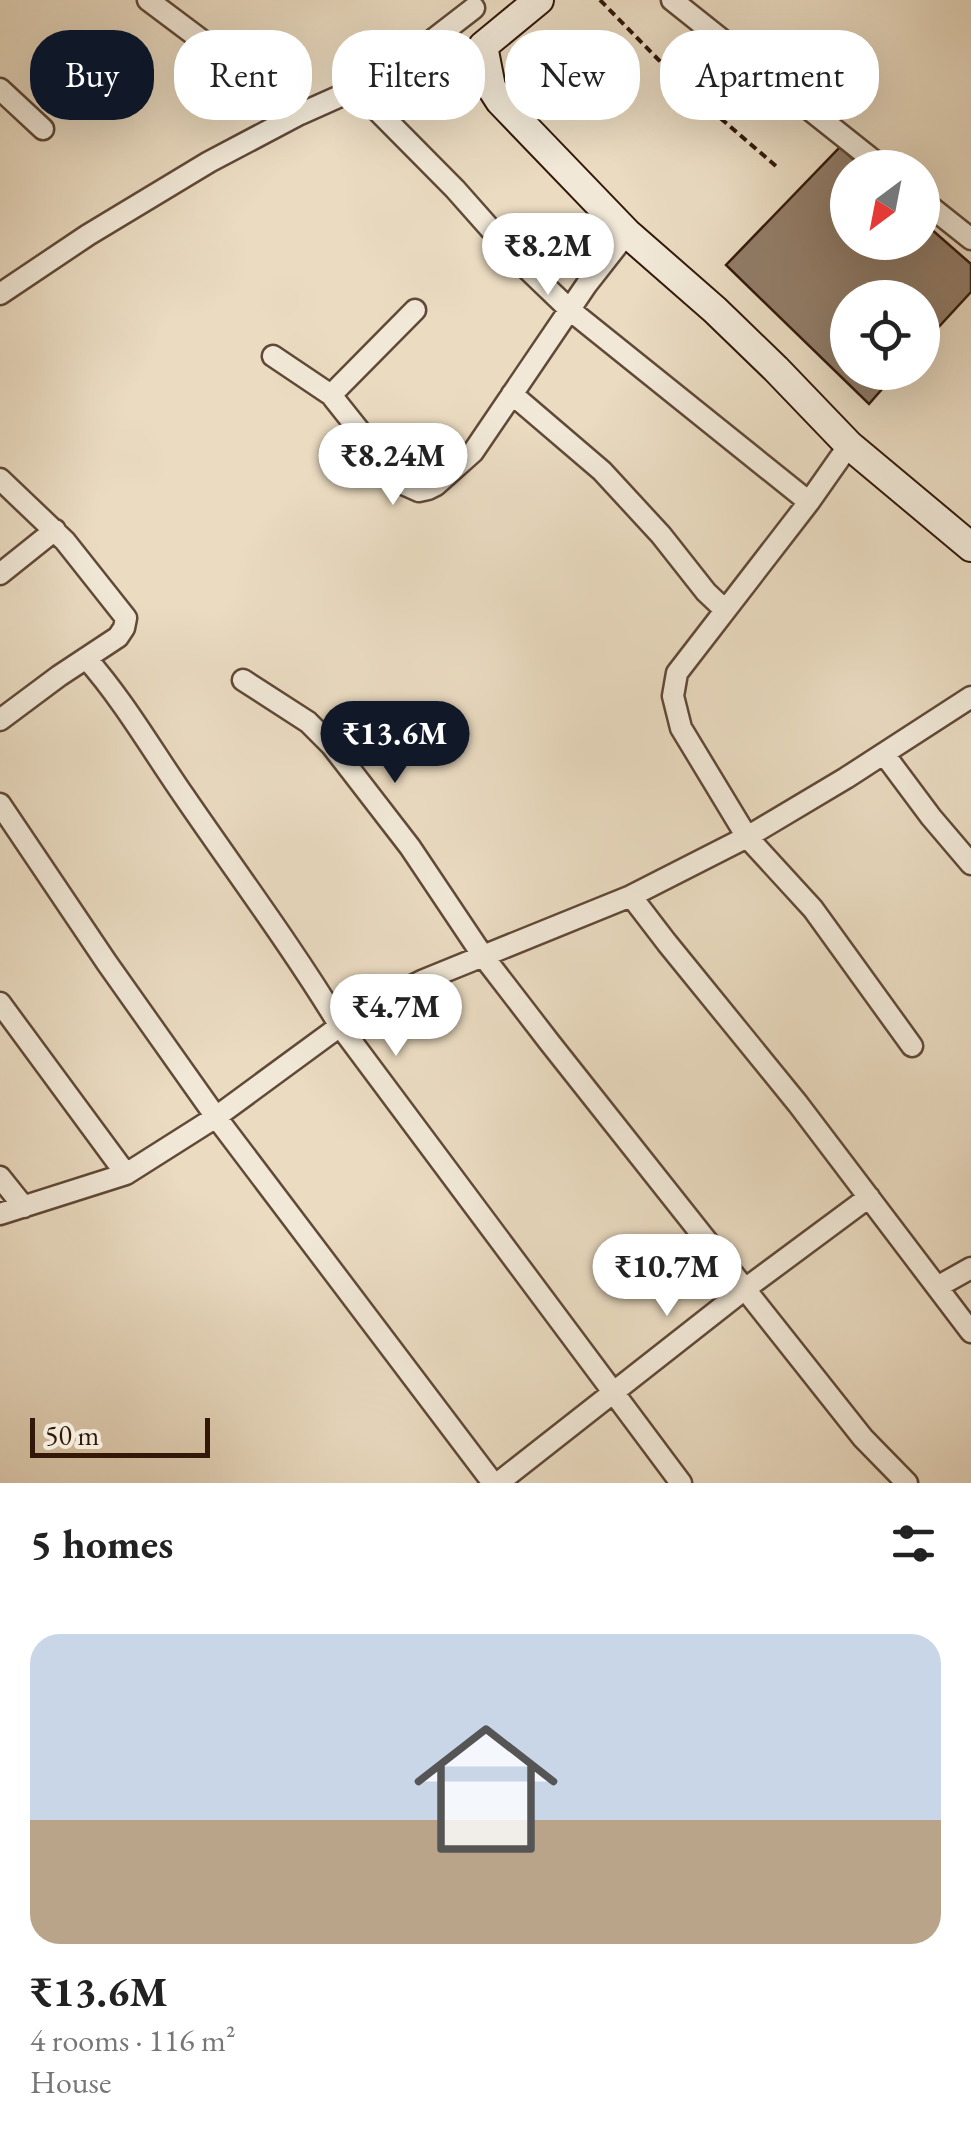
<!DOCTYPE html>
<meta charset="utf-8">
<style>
body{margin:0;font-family:"EB Garamond",serif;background:#f6f6f6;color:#222;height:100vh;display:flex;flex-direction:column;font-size:38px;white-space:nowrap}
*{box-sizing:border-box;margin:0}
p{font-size:32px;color:#767676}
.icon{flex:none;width:55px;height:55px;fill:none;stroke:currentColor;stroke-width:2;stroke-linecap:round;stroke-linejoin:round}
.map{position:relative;height:1483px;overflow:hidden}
.side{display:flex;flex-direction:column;background:#fff;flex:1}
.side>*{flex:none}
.top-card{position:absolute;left:30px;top:30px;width:912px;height:90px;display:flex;gap:20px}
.needle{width:65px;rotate:212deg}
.buttons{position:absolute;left:830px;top:150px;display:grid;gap:20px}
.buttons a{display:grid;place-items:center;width:110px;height:110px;border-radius:50%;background:#fff;box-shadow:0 10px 40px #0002;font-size:50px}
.scale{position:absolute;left:30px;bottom:25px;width:180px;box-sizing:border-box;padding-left:10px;border:5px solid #33180a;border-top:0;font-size:28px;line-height:35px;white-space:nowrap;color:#33180a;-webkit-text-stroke:8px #f1e8d7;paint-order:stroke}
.price{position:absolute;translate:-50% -85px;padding:0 22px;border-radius:35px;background:#fff;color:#222;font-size:32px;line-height:65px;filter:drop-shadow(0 2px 5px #0008)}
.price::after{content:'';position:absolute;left:50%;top:60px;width:30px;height:22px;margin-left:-15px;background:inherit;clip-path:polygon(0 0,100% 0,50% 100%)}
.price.active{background:#111827;color:#fff}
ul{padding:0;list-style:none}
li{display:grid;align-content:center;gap:20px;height:530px;padding:0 30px}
li span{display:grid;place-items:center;height:310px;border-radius:30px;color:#555}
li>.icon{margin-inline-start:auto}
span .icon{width:180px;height:180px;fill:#fffc;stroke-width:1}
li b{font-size:42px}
h2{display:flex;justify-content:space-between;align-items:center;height:120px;padding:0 30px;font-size:42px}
.tag{padding:0 35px;border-radius:40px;background:#fff;box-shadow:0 10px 40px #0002;font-size:35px;line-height:90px}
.tag.active{background:#111827;color:#fff}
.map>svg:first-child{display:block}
</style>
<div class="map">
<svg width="971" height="1483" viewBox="0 0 971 1483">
<rect width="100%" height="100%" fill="#eadbc1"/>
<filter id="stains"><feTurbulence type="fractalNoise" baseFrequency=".002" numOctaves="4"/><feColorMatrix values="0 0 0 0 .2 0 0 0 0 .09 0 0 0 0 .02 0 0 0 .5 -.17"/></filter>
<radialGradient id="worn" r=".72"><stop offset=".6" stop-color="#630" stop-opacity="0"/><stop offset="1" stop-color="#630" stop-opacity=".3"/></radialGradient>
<path fill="#927d69" stroke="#33180a" stroke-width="2.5" d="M840,147L863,168H848V242H922V221L971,264V292L922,345V298H848V372H897L869,404L726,265Z"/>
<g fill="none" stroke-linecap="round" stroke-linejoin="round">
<g stroke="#614938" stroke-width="25">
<path id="street" d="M148,0L300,114
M672,0L883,168
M0,89L43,129
M356,89L455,189L518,260L570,310L809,502
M922,200L971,239
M0,294L88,235L209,162L300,114L356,89L421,49L474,8
M273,356L331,395L401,483L419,491L428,489L436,485L473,452L587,284L627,233
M512,394L602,471L661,535L706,592L725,610
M331,395L415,310
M849,445L809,502L677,673L673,696L681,728L747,837L813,909L912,1046
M0,479L65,541L126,618L124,628L118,637L59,676L0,720
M0,574L55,530
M86,658C124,701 152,750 184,796C236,872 292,947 340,1026L681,1483
M243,680L308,722L332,746L410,847L483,956L550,1043L863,1438L907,1483
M884,754L931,817L971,864
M0,804L107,963L216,1117L493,1483
M631,896L667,943L798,1104L971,1332
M0,1003L126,1174
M0,1177L24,1207
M0,1214L126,1174L216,1117L340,1026L372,1006L424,980L631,896L747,837L846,778L971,697
M937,1287L971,1268
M498,1483L745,1289L869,1197"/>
</g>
<g stroke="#33180a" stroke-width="32">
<path id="secondary" d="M539,0L483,46L491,87L500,101L627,233L715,310L776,369L849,445L971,547"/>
</g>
<path stroke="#33180a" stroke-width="4" stroke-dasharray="8 5" stroke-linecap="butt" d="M600,0L690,92L776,166"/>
<use href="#street" stroke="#f1e8d7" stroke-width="20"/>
<use href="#secondary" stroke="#f1e8d7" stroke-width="28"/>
</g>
<rect width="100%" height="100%" filter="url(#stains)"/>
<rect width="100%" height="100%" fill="url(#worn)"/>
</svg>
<div class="buttons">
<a><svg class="needle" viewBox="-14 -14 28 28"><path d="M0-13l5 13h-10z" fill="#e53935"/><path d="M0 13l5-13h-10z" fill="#767676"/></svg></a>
<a><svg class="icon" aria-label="locate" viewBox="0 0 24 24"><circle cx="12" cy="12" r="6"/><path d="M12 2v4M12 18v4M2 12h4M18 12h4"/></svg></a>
</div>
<div class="scale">50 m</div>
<b class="price" style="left:548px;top:298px">₹8.2M</b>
<b class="price" style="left:393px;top:508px">₹8.24M</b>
<b class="price active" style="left:395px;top:786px">₹13.6M</b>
<b class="price" style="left:396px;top:1059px">₹4.7M</b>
<b class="price" style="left:667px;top:1319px">₹10.7M</b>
<div class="top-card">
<a class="tag active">Buy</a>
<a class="tag">Rent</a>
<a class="tag">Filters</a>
<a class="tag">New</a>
<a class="tag">Apartment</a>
</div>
</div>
<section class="side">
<h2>5 homes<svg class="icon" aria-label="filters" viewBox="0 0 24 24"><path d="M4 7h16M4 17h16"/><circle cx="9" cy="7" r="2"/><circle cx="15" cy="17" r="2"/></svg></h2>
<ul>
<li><span style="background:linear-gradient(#c9d6e8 60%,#b9a48a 0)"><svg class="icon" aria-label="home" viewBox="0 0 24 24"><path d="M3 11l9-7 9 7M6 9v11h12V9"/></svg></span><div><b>₹13.6M</b><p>4 rooms · 116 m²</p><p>House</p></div></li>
</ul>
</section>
